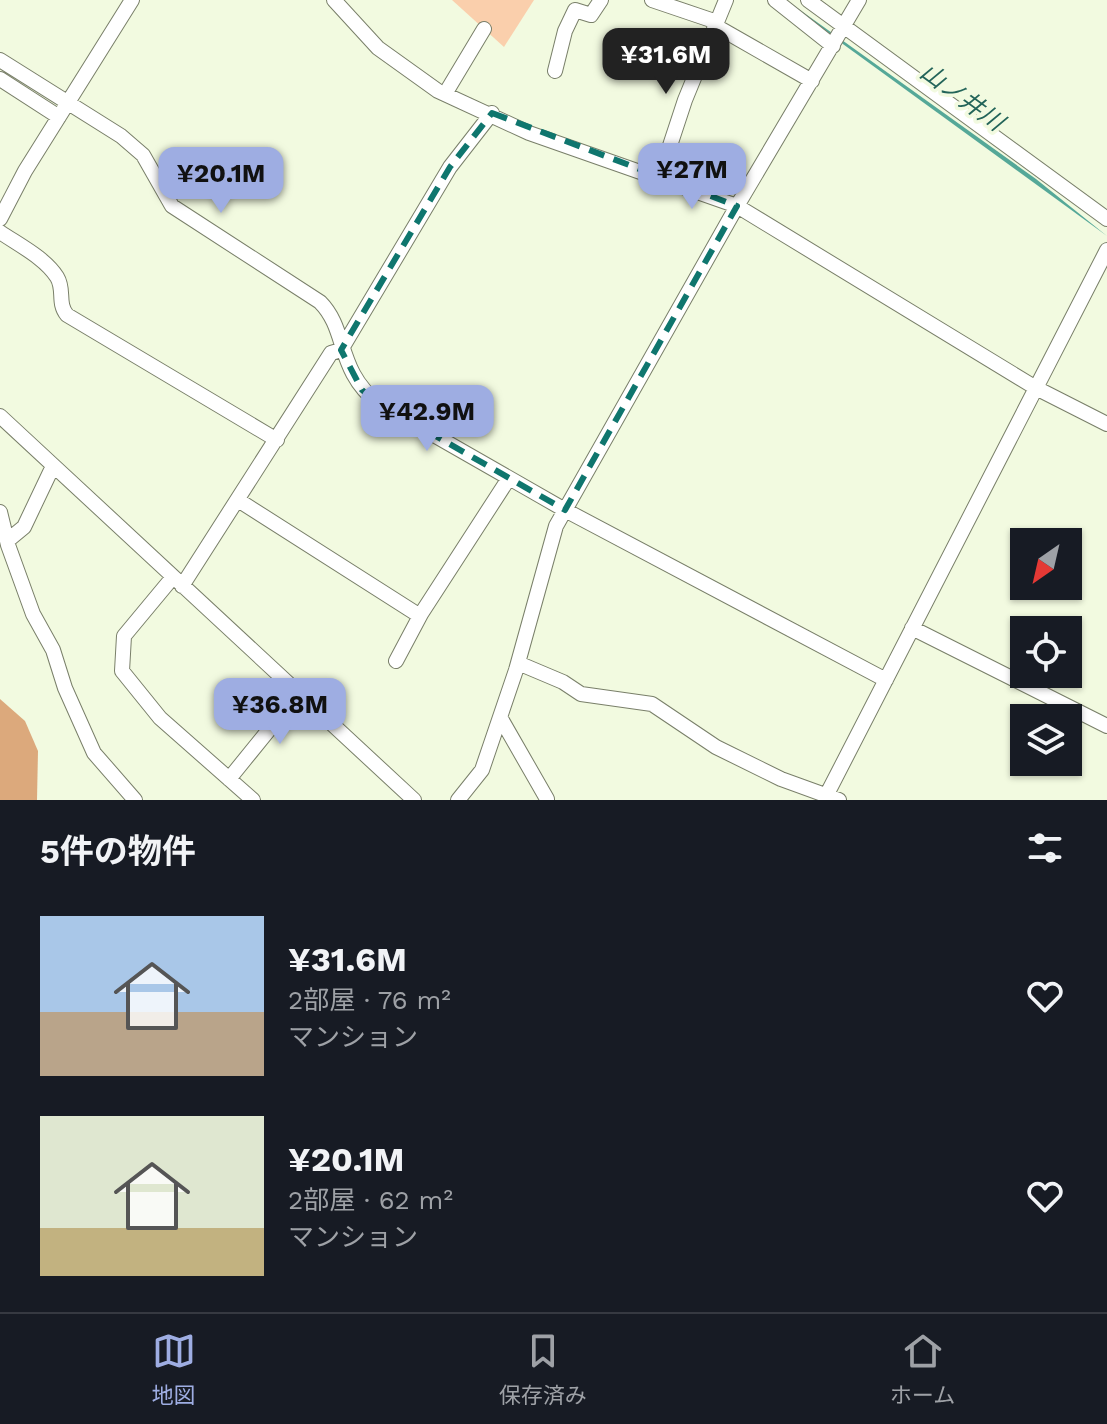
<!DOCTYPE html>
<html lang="ja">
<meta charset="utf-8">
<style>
body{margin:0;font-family:"Work Sans","Noto Sans JP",sans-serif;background:#20242c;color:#f1f3f6;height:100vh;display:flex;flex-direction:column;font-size:30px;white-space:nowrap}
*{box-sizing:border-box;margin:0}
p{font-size:26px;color:#9ea1a6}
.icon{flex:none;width:44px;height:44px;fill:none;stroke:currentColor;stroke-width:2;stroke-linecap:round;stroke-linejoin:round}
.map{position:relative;height:800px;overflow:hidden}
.details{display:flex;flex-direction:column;background:#171b24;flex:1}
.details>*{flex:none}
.needle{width:52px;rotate:214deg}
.controls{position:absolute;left:1010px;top:528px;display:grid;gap:16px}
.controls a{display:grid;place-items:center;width:72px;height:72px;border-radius:0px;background:#171b24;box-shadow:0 2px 6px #0004;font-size:40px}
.price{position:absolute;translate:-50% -68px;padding:0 18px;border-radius:16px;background:#9eade2;color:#111;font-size:26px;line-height:52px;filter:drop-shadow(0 2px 4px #0008)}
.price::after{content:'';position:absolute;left:50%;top:48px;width:24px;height:18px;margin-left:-12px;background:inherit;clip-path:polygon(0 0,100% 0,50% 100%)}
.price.current{background:#222;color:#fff}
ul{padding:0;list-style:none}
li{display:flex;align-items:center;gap:24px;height:200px;padding:0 40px}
li span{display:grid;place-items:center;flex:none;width:224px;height:160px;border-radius:0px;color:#555}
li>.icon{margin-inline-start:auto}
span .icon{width:96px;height:96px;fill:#fffc;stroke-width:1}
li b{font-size:34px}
h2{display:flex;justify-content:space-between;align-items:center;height:96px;padding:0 40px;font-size:34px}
.tab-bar{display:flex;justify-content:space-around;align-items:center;height:112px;border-top:2px solid #363941;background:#171b24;font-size:22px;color:#9ea1a6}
.tab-bar a{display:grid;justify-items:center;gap:4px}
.tab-bar .current{color:#9eade2}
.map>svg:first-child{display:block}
</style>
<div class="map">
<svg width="1107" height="800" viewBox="0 0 1107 800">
<rect width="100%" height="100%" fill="#f2fae0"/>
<path fill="#facfac" d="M452,0H534L504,47Z"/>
<path fill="#dca97c" d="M0,699L25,721L38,751L37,800H0Z"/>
<path fill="#55a898" d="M786,0L1036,179L1107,236L814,23Z"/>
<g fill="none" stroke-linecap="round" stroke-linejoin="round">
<g stroke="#797f69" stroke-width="16">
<path id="minor" d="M334,0L378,48L438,91L529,133L737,206L1036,388L1107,424
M652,0L714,21
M775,0L833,46
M808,0L1107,219
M714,25L812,81
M0,60L121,136L143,155L172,206L320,302C348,330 336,370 378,403L565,510L886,680
M555,71L565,31L575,10L591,15L601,0
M0,79L59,117
M445,94L484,29
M659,179L685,100L726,0
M0,219L25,171L132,0
M0,232C19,245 45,258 57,277C65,290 57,303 67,315L277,440
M0,416L414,800
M238,500L420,616
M0,512L8,545L33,614L53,650L65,688L94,753L135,800
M7,541L24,527L53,466
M173,577L124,636L122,671L160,718L253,800
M182,586L331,353L341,350L450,167L492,113
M912,628L1107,726
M396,661L421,614L509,478
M518,663L563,682L581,694L652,704L716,747L781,779L839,800
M500,717L547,799
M229,779L272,726L294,688
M458,800L482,770L516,670L556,526L737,206L859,0
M824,800L1107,250"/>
</g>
<use href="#minor" stroke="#fff" stroke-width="14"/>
</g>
<path fill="none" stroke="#0f766e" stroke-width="6" stroke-dasharray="16 10" stroke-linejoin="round" d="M492,113L737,206L565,510L378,403L362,390L341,350L450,167Z"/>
<g text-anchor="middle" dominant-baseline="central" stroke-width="7" stroke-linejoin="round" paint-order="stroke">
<g font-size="24" font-style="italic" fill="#236459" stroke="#f2fae0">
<text transform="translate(962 97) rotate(36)">山ノ井川</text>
</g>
</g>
</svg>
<div class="controls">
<a><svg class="needle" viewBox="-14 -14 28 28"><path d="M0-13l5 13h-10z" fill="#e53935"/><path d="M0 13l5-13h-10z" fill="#9ea1a6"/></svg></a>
<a><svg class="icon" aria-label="locate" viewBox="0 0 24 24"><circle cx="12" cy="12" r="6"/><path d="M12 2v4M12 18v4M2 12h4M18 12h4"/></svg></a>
<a><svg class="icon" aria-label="layers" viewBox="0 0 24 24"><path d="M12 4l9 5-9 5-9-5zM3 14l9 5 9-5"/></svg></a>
</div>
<b class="price current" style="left:666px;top:96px">¥31.6M</b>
<b class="price" style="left:692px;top:211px">¥27M</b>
<b class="price" style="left:221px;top:215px">¥20.1M</b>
<b class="price" style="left:427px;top:453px">¥42.9M</b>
<b class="price" style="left:280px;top:746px">¥36.8M</b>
</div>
<section class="details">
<h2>5件の物件<svg class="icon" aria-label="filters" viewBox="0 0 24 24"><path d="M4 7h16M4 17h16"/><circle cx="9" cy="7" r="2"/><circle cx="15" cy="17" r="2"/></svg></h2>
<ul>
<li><span style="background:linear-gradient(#a9c7e8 60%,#b9a48a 0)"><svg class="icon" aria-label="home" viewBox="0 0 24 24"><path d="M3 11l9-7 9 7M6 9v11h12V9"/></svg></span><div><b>¥31.6M</b><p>2部屋 · 76 m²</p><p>マンション</p></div><svg class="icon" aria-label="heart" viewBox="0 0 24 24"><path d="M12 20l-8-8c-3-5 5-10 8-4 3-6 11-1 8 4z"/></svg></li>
<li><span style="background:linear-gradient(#dfe7d0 70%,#c2b280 0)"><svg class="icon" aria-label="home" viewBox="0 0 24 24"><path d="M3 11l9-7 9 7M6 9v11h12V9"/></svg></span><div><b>¥20.1M</b><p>2部屋 · 62 m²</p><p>マンション</p></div><svg class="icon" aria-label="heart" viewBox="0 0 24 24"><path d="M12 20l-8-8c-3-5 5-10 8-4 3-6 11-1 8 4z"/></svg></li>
</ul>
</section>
<nav class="tab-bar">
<a class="current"><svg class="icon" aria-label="map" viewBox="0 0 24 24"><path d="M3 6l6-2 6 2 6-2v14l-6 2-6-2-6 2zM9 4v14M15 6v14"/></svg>地図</a>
<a><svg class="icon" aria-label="saved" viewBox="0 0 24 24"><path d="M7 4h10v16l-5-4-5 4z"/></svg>保存済み</a>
<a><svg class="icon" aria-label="home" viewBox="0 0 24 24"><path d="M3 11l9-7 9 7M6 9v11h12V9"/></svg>ホーム</a>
</nav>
